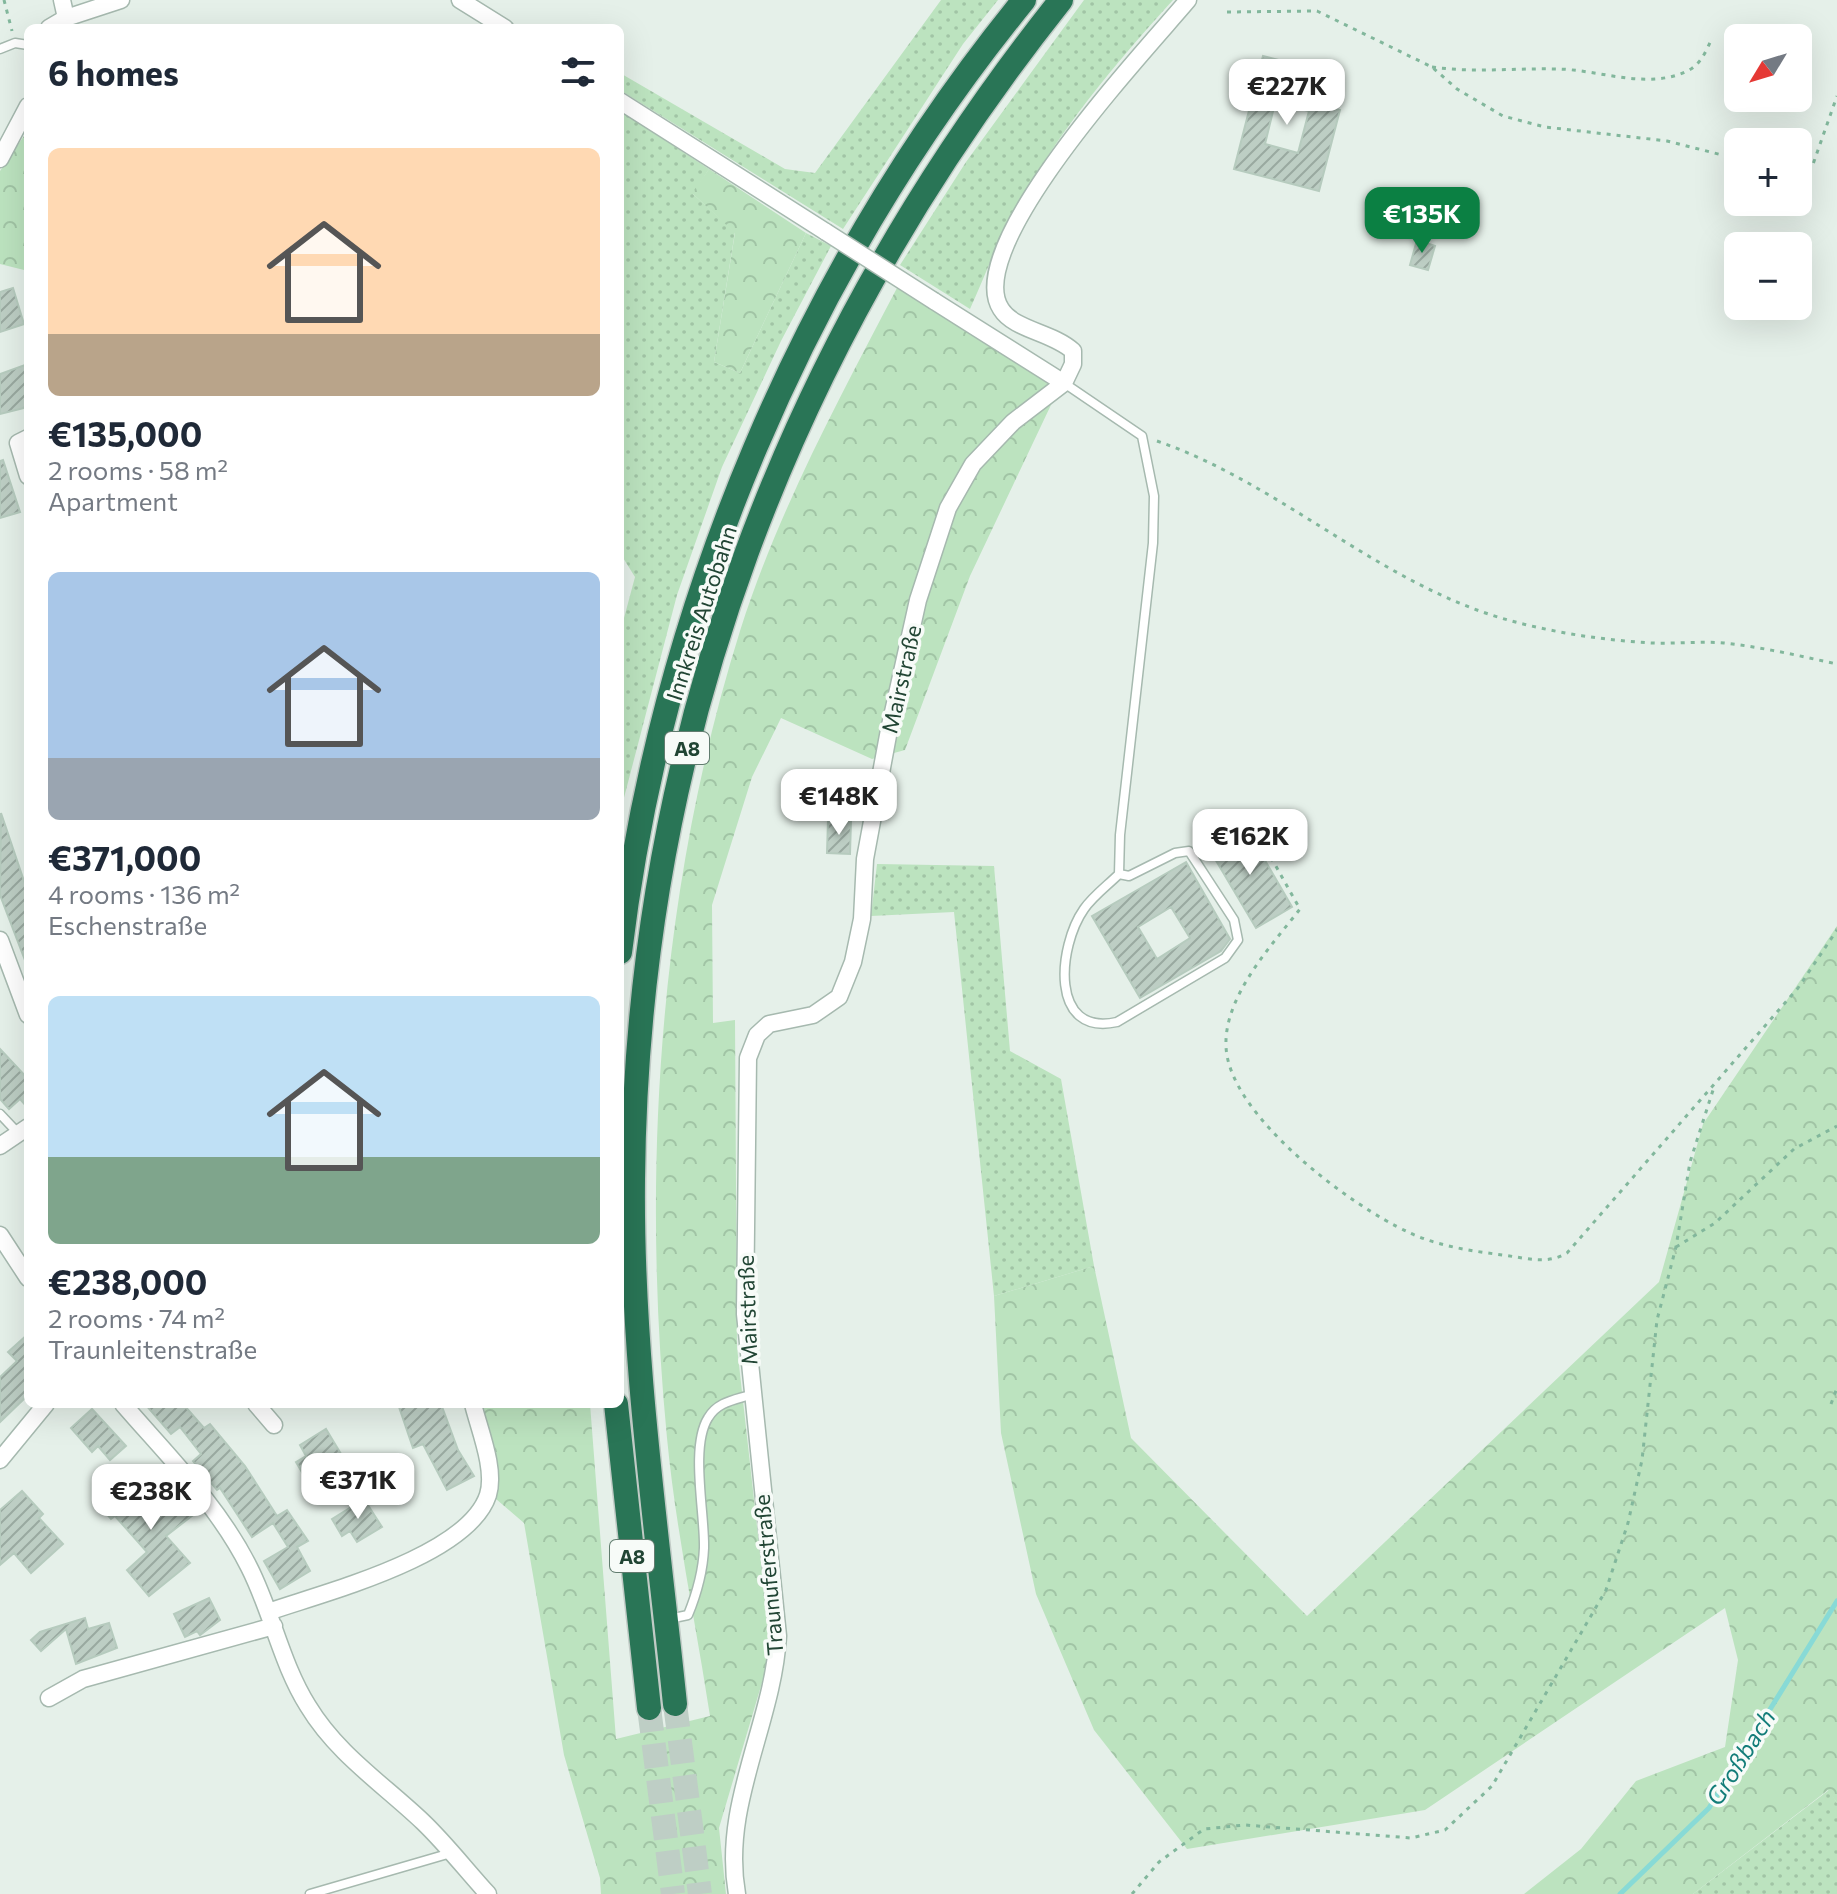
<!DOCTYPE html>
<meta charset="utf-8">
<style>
body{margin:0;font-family:Commissioner,sans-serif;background:#f6f6f7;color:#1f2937;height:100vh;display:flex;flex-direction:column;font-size:30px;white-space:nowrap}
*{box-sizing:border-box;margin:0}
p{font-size:26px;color:#747a83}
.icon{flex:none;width:44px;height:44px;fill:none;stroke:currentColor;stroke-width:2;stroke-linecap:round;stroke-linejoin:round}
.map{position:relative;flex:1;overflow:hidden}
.sheet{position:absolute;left:24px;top:24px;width:600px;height:1384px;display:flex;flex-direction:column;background:#fff;border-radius:12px;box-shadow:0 8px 32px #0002}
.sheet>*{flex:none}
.needle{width:52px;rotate:232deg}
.fabs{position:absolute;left:1724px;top:24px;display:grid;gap:16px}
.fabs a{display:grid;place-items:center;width:88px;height:88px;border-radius:12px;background:#fff;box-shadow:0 8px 32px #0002;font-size:40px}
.price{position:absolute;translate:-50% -68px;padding:0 18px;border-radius:16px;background:#fff;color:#222;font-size:26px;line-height:52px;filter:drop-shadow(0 2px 4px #0008)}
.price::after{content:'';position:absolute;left:50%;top:48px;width:24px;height:18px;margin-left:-12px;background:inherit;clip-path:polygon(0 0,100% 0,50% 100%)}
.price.current{background:#0b8043;color:#fff}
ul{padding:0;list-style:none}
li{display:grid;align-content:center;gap:16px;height:424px;padding:0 24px}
li span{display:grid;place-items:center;height:248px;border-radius:12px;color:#555}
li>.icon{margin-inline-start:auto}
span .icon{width:144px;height:144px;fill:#fffc;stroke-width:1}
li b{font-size:34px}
h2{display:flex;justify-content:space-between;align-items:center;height:96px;padding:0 24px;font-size:34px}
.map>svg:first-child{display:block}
</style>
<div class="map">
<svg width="1837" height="1894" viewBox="0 0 1837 1894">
<defs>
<pattern id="grass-dots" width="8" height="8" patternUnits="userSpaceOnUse" patternTransform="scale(2)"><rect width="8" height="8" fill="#bce3bf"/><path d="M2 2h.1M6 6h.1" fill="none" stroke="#a1c4a5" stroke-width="1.8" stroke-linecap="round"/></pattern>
<pattern id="forest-crowns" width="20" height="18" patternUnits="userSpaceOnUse" patternTransform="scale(2)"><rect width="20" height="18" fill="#bce3bf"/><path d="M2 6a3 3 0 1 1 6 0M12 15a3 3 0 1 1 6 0" fill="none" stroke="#a1c4a5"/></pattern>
<pattern id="building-hatch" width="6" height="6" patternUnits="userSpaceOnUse" patternTransform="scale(2)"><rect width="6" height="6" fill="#bdcec4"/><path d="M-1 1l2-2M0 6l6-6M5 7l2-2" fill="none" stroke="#99a9a0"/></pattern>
</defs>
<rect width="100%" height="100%" fill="#e5f0e9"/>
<path fill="url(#grass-dots)" d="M941,0H998L963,44L843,229L620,90V73L785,169L815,173Z
M1084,0H1173C1111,68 1053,138 1010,220C995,249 983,280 970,309L900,265L966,162Z
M620,111L709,169L693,194L735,232L714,362L740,373L806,233L831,246L781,341L722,467L677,595L620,813V633L635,577L620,553Z
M877,864L994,866L1010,1051L1061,1079L1094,1266L994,1296L954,912L871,916Z
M1829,1790L1837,1803V1894H1693Z"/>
<path fill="url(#forest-crowns)" d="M28,130V271L0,264V171Z
M709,169L806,233L740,373L714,362L735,233L692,193Z
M897,288L1059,388L970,576L905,750L872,759L781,718L752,777L712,905L713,1023L735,1020L737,1347L771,1652L719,1828L726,1894H601L600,1878L564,1755L524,1523L496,1499L492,1444L483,1404H590L616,1739L710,1716C696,1624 676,1531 667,1438C641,1169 659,889 740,631C778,511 839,399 897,288Z
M1837,926V1803L1828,1790L1693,1894H1524L1581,1849L1636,1781L1725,1747L1738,1660L1725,1608L1425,1810L1187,1849L1094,1730L1036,1594L1001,1433L994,1296L1094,1266L1131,1438L1307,1616L1659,1282L1703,1124Z"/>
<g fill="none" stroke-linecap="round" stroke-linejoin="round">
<path stroke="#88dad6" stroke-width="5" d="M1620,1894L1709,1808L1837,1601"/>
</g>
<path fill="url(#building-hatch)" stroke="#b6cbbe" stroke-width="2" fill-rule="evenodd" d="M1263,56L1322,71L1314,103L1340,110L1319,191L1234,169ZM1275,103L1309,111L1298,153L1265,144Z
M1417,240L1435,246L1428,270L1410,265Z
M13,288L24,324L0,332V292Z
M28,364V407L0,414V374Z
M3,460L20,512L0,518V461Z
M1,813L28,893L26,963L0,895Z
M828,820L851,821L850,854L827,853Z
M1245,826L1292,907L1256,928L1208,847Z
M1186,862L1230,939L1221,951L1140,998L1092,916ZM1171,907L1190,938L1157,959L1138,927Z
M0,1049L28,1079V1108L20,1099L9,1109L0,1099Z
M28,1334V1395L0,1422V1377L17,1361L8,1352Z
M145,1404H183L204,1428L210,1424L245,1466L277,1516L287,1510L308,1541L297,1547L310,1571L280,1589L264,1561L288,1547L273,1523L252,1537L220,1488L217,1490L193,1461L201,1454L180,1427L171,1434Z
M398,1404H441L458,1450L474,1476L447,1490L423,1444L413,1448Z
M92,1409L126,1446L110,1460L98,1446L92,1452L71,1428Z
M326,1429L347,1464L310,1486L296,1462L306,1456L300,1445Z
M151,1475L178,1506L183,1502L193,1515L166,1536L190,1563L149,1596L127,1570L147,1552L115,1516L111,1519L98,1504L109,1495L117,1504Z
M22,1491L43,1514L39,1518L63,1544L31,1573L14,1553L0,1565V1510Z
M364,1499L382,1527L357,1542L350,1531L342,1536L332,1519Z
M209,1598L220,1620L200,1635L197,1631L185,1637L174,1614Z
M85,1618L88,1629L109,1623L117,1648L76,1664L66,1629L41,1651L31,1640L40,1632Z"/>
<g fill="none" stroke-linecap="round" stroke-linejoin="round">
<path stroke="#becec5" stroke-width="24" stroke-dasharray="24 12" stroke-linecap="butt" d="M675,1704L700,1894
M649,1708L673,1894"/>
<g stroke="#a6b9af" stroke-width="11">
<path id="service" d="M0,49L15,43L28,45
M1064,383L1142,436L1154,496L1153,543L1120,835L1119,874C1108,885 1093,896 1084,909C1058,946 1049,1037 1117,1022L1225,958L1238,940L1234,920L1189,851L1175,853L1129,876L1119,874
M0,1114L18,1133
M669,1619L688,1615C697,1593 703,1573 704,1548C705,1514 690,1447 708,1418C717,1402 734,1400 750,1395
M310,1894L451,1853"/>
</g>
<g stroke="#a6b9af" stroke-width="19">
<path id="minor" d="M62,0L66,18
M460,0L505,28
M49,28L66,18L121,0
M620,101L826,232
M0,159L28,106
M934,301L1064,383
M28,438L18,443L28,476
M0,940L28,1015
M0,1146L28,1127
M0,1235L28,1278
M123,1404C167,1455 218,1505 249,1567C272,1612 281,1663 308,1706C337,1754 383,1784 423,1822C446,1844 466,1870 488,1894
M256,1404L274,1425
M0,1460L46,1404
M271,1611C326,1592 468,1556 488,1495C496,1469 479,1429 473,1404
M49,1698L83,1679L274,1626
M737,1894C721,1805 773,1724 778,1636L745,1314L748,1058L757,1035L769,1024L813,1015L839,997L853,962L862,919L865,859L889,730L918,600L948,508L973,464L1013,422L1064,383L1073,364V351C1052,332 1014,330 1001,309C960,247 1148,48 1188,0"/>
</g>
<g stroke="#c1cbc6" stroke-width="27">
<path id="motorway" d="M620,952C662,607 804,270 1024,0
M616,1404L649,1708
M675,1704C657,1530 631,1354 633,1179C637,740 789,342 1061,0"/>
</g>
<path stroke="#82b79c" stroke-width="3" stroke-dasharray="4 6" stroke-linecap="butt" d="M4,0L12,31
M1227,12L1317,11L1432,67L1457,89L1503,116L1545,127L1667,141L1738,159
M1432,67C1474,73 1514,68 1556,69C1599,69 1650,92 1691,69C1702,62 1707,49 1712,38
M1798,174L1812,167L1837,96
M1157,441C1279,483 1377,581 1501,618C1549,632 1601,640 1651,643C1675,644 1700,641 1724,643C1762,647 1800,656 1837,664
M1194,840L1211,821L1235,813L1251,822L1300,909C1272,945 1224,996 1226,1046C1228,1115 1351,1206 1408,1232C1437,1246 1471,1251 1503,1255C1526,1258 1547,1265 1567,1253L1798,988L1837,930
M1676,1247L1715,1223L1794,1149L1837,1126
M1831,1404L1837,1388
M1132,1894L1159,1862L1204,1829L1245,1825L1411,1838L1445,1830L1492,1786L1606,1590L1628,1523L1642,1460L1657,1320L1676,1247L1690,1162L1714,1087"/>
<use href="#service" stroke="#fff" stroke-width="8"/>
<use href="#minor" stroke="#fff" stroke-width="16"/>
<use href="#motorway" stroke="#297556" stroke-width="24"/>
<g stroke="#a6b9af" stroke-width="19" stroke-linecap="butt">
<path id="minor-bridge" d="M826,232L934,301"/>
</g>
<use href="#minor-bridge" stroke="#fff" stroke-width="16"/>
</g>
<g text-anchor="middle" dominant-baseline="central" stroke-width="7" stroke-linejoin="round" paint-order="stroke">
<g fill="#f7fbf8" stroke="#617c6f" stroke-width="2">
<rect x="665" y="732" width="44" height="32" rx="6"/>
<rect x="610" y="1540" width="44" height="32" rx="6"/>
</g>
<g font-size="20" font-weight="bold" fill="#214534">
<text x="687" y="748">A8</text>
<text x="632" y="1556">A8</text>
</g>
<g font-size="22" fill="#214534" stroke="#f7fbf8">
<text transform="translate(701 613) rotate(-72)">Innkreis Autobahn</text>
<text transform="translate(901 679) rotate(-77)">Mairstraße</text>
<text transform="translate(747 1310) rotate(-92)">Mairstraße</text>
<text transform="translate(768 1575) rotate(-95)">Traunuferstraße</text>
</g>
<g font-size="24" font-style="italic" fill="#137d79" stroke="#f7fbf8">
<text transform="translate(1740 1757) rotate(-58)">Großbach</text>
</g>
</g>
</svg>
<div class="fabs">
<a><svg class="needle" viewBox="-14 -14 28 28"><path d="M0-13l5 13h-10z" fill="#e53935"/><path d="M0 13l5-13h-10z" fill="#747a83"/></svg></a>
<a>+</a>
<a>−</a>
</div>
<b class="price" style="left:1287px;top:127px">€227K</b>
<b class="price current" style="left:1422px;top:255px">€135K</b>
<b class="price" style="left:839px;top:837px">€148K</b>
<b class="price" style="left:1250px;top:877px">€162K</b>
<b class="price" style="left:358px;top:1521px">€371K</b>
<b class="price" style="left:151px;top:1532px">€238K</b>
<section class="sheet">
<h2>6 homes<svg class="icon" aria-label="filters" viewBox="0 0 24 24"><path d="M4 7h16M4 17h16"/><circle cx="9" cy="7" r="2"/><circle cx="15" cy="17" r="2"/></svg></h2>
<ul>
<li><span style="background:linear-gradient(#ffd9b3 75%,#b9a48a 0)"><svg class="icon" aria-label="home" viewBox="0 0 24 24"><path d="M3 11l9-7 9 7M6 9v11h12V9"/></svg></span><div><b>€135,000</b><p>2 rooms · 58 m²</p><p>Apartment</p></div></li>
<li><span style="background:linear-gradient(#a9c7e8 75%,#9aa5b1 0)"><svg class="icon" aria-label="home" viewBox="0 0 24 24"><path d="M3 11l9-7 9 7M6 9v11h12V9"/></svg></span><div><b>€371,000</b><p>4 rooms · 136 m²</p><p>Eschenstraße</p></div></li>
<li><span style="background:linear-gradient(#bfe0f5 65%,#7fa58c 0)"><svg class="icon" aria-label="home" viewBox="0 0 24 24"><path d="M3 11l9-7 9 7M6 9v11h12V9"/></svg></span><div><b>€238,000</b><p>2 rooms · 74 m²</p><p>Traunleitenstraße</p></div></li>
</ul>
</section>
</div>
